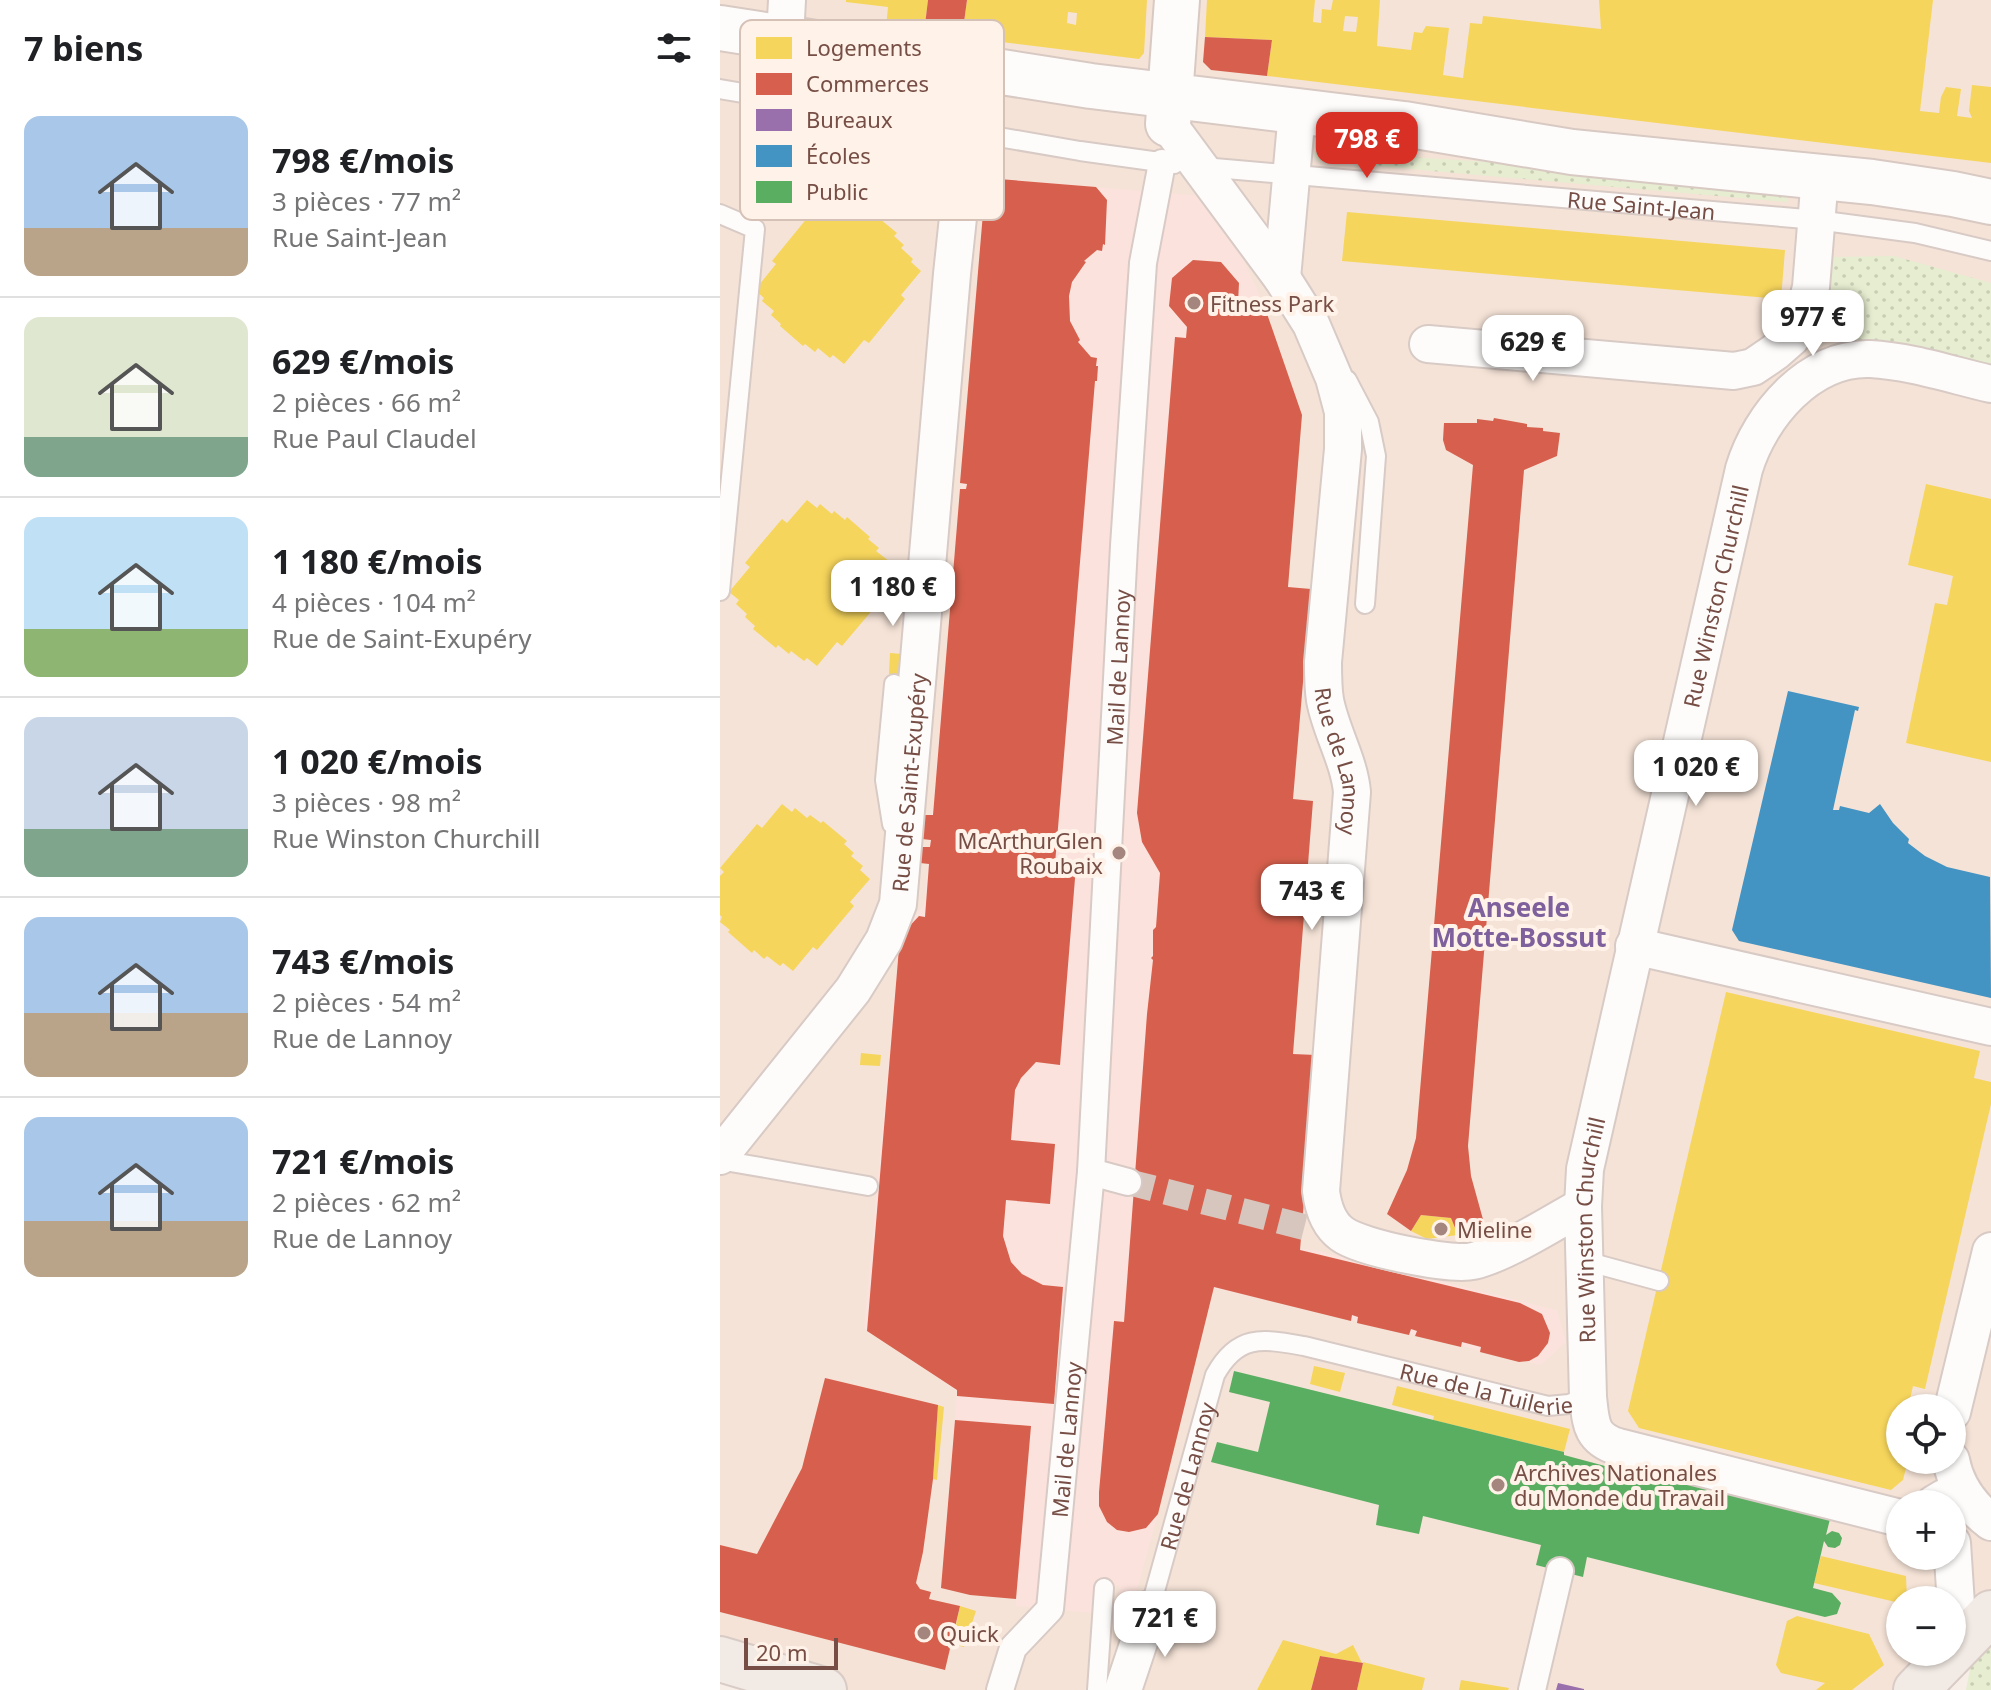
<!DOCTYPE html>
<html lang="fr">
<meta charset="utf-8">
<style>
body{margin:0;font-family:"Noto Sans",sans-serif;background:#f2f2f2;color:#202124;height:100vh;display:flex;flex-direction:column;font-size:30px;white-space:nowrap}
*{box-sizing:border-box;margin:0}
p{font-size:26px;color:#757577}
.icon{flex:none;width:44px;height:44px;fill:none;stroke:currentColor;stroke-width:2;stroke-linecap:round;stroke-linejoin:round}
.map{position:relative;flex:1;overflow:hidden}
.details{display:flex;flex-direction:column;background:#fff;width:720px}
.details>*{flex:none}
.fabs{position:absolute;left:1166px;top:1394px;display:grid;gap:16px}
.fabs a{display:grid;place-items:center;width:80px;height:80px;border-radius:50%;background:#fff;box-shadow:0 2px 6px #0004;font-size:40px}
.scale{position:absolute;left:24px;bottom:20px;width:94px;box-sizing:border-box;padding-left:8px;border:4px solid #774e45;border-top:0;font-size:22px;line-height:28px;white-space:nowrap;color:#774e45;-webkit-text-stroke:6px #fff2e8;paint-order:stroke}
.price{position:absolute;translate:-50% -68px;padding:0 18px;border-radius:16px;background:#fff;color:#222;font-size:26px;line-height:52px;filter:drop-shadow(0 2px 4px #0008)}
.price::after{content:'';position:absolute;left:50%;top:48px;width:24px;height:18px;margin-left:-12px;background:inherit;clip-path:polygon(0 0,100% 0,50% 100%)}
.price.on{background:#d93025;color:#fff}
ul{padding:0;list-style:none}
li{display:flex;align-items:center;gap:24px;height:200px;padding:0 24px}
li+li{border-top:2px solid #e0e0e0}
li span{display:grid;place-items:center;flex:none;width:224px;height:160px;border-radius:16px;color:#555}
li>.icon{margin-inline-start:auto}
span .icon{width:96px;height:96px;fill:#fffc;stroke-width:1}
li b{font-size:34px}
h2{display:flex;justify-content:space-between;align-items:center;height:96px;padding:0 24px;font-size:34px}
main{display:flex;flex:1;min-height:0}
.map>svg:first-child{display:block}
</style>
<main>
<section class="details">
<h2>7 biens<svg class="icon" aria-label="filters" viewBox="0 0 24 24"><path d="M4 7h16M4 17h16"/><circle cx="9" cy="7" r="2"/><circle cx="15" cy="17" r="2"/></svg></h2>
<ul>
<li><span style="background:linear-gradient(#a9c7e8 70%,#b9a48a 0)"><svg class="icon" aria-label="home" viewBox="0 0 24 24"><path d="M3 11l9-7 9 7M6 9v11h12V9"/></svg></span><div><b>798 €/mois</b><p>3 pièces · 77 m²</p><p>Rue Saint-Jean</p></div></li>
<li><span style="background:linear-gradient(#dfe7d0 75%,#7fa58c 0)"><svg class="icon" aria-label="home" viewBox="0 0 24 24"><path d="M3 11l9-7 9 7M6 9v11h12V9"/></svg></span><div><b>629 €/mois</b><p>2 pièces · 66 m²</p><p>Rue Paul Claudel</p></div></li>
<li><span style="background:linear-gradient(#bfe0f5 70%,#8fb573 0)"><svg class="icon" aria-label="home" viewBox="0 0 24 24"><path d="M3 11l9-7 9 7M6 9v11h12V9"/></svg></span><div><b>1 180 €/mois</b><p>4 pièces · 104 m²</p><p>Rue de Saint-Exupéry</p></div></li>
<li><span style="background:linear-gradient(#c9d6e8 70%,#7fa58c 0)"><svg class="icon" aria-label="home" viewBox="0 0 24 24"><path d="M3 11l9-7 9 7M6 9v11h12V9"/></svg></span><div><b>1 020 €/mois</b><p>3 pièces · 98 m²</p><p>Rue Winston Churchill</p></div></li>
<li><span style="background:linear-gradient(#a9c7e8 60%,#b9a48a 0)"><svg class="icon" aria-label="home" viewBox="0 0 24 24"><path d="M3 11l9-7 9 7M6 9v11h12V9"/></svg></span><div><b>743 €/mois</b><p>2 pièces · 54 m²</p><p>Rue de Lannoy</p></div></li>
<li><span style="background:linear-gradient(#a9c7e8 65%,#b9a48a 0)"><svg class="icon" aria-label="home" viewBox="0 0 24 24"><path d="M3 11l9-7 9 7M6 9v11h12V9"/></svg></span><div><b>721 €/mois</b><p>2 pièces · 62 m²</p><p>Rue de Lannoy</p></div></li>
</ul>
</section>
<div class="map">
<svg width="1271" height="1690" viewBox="0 0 1271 1690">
<defs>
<pattern id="grass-dots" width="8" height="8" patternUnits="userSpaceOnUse" patternTransform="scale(2)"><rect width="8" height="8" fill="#e6edd0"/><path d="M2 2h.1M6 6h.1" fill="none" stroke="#c9cdb4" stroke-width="1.8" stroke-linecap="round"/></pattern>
</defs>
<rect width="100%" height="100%" fill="#f7eee7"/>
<path fill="#f5e3d7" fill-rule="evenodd" d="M0,0H1271V1633L1200,1690H42L0,1676ZM1180,1408H1232V1460H1180ZM1180,1504H1232V1556H1180ZM1180,1600H1232V1652H1180Z"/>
<path fill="#fbe2dc" d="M268,178L495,197L544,305L568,586L591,589L573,799L593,801L573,1053L596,1055L580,1249L595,1250L837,1310L846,1342L821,1365L494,1288L438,1514L410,1615L398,1614L399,1586L375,1584L372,1613L296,1606V1599L221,1588L237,1391L144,1328L180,935L204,905Z"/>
<path fill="url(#grass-dots)" d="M603,146L676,156L874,169L1068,194L1067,202L599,161L595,158L594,152Z
M1174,256L1271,283V365L1106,338L1086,347L1102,321L1113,257Z
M1271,1641V1690H1246L1251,1664Z"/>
<path fill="#f6d55c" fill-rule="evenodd" d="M126,0H208L204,33L166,28L168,7L126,2Z
M247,0H427L424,53L419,59L242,37ZM348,12L357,13L356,25L347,23Z
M487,0H595L593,22L601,23L602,9L611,10L613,0H660L657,46L691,50L694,32L702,33L706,26L729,28L723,75L743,78L750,23L762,24L763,16L881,29L879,0H1213L1200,111L1219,113L1221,97L1226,87L1241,89L1237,116L1252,118L1249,111L1252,85L1271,87V163L547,76L552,40L485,37ZM625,16L638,17L636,32L623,31Z
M113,197L123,205L126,202L138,212L141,208L152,217L154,214L177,233L174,236L184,245L181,248L193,259L191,262L201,271L181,295L185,299L149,343L144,340L124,364L113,355L110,358L98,348L95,352L85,344L83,346L60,326L61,324L51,315L54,311L42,301L44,298L35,290L56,264L52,261L88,217L93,221Z
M627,212L1065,250L1061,299L622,261Z
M1206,484L1271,499V762L1186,743L1215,603L1227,605L1233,576L1188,565Z
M87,500L97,508L100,504L112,514L114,511L125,520L127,517L150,537L148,539L159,548L156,551L169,561L165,565L175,574L155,598L160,601L122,646L117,642L97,666L87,658L84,661L71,651L69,654L58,645L56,648L33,629L35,626L25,617L27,614L16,604L19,600L9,592L30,567L25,563L39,546L62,519L67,523Z
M170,653L182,654L180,675L169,674Z
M62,804L72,812L75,808L87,818L90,815L101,823L103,821L127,841L124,844L134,853L131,856L143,866L140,870L150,879L130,902L134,906L97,950L93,947L73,971L63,963L60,966L47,956L44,959L34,950L32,953L8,932L10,930L0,922L2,917L0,915V876L4,872L0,868L37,824L42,828Z
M1006,992L1260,1051L1254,1078L1271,1082V1104L1205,1389L1193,1386L1188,1408H1180V1460H1188L1183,1480L1171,1490L919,1428L908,1411Z
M141,1053L161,1055L160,1066L140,1065Z
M701,1215L731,1218L738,1235L707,1239L691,1231Z
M594,1366L625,1373L620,1392L590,1384Z
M677,1386L850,1429L844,1452L713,1420L714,1416L672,1405Z
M218,1405L224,1407L217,1480L213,1479Z
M1101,1556L1186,1576L1187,1600H1180V1603L1094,1583Z
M240,1606L256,1611L244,1647L232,1644Z
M1077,1616L1149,1634L1164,1665L1132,1690H1096L1105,1683L1061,1673L1056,1665L1067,1621Z
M563,1640L616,1654L633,1645L642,1663L600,1656L591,1690H537Z
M643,1662L705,1678L702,1690H637Z
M741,1680L789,1688L788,1690H739Z"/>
<path fill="#d6604d" d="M208,0H247L242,37L204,33Z
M485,37L552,40L547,76L491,70L483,62Z
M266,178L376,187L387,200L385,245L383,244L382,251L377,250L364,261L366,262L352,282L349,296L350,321L360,340L358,342L371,357L377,358L376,366H378L377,381H375L335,864L356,866L340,1065L316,1062L301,1078L295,1090L291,1140L335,1144L330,1204L286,1200L283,1236L291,1262L302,1274L323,1285L343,1287L334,1404L237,1396V1390L147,1331L180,936L185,937V931L199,916L205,917L209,864L200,863L201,847H210L211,840L202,839L204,815H213L240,489H246L247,484L240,483Z
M473,260L501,262L519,283L518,303L544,305L582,415L568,587L591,589L573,799L593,801L573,1054L596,1055L580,1250L800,1303L822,1314L830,1333L828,1343L818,1356L809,1361L799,1362L760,1352L761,1347L742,1342L741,1347L695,1336L697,1331L691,1329L689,1335L637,1323L638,1317L632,1315L631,1321L494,1287L438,1514L426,1528L409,1532L397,1530L387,1522L379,1506V1492L394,1321L404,1322L427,1014L433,960L431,958L433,956V930L436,927L440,873L422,842L417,813L455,337L466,338L467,327L449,306L452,278Z
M774,418L807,424V427L823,428V431L840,433L837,456L804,470L748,1146L751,1176L764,1223L738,1235L731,1218L701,1215L691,1231L667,1214L687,1170L696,1138L753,465L726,450L723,440L724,423H757V419L773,421Z
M105,1378L218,1405L213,1479L203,1552L196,1583L200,1589L211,1592L209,1599L240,1606L225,1670L0,1612V1545L37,1554L82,1468Z
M235,1420L311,1426L296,1599L250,1595L221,1588Z
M600,1656L643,1663L637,1690H591Z"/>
<path fill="#9970ab" d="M838,1683L864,1689V1690H836Z"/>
<path fill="#4393c3" d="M1068,691L1139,707L1138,711L1135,710L1113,810H1119L1120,806L1149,813L1160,804L1173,823L1189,839L1188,843L1205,856L1227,867L1270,877L1271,998L1019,941L1012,930Z"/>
<path fill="#5aae61" d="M514,1371L844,1452V1455L885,1466L886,1463L1110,1519L1106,1535L1112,1531L1119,1533L1122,1538L1120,1545L1115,1548L1108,1547L1104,1541L1093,1588L1112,1593L1121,1603L1117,1614L1105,1617L867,1557L863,1577L816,1565L821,1545L703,1516L699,1534L656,1525L659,1505L491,1462L497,1442L538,1452L550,1402L509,1392Z"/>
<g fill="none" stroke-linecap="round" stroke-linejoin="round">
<path stroke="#d7c6be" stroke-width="26" stroke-dasharray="26 13" stroke-linecap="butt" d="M408,1182L588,1228"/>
<g stroke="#d8cac5" stroke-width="22">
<g id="service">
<path d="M0,89L360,151L454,164"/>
<path id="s1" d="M483,167L1097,220L1195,233L1271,251"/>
<path d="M0,214L35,229L0,591"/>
<path d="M627,380L649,422L656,456L645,604"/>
<path d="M172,824L165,780L174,684"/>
<path d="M0,1160L148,1186"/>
<path d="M865,1261L939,1281"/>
<path id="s2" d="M430,1609L495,1375C518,1333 543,1339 584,1346L828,1406L849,1404L868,1397"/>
<path d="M377,1690L384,1588"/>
</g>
</g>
<g stroke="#d8cac5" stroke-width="30">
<g id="pedestrian">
<path d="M371,1172L408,1182"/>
<path id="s3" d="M280,1690L293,1648L330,1609L371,1172L404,546L423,263L442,163"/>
<path d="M812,1690L840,1571"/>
</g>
</g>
<g stroke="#d8cac5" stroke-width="40">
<g id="minor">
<path d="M65,37L67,0"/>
<path id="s4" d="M448,124L562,278L591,324L614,378L623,412V449L603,662C603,675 603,688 605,700C611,732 629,760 632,792L601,1191C603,1207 608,1224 622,1234C641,1248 730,1266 753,1261C784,1254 834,1222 863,1206"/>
<path d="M562,278L577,112"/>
<path d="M708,344L1014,371L1033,367L1055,352L1071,338L1083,319L1091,287L1100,176"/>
<path d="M914,946L1271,1027"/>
<path id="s5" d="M0,1156L133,990L164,940L178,904L232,274L254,67"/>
<path d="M1232,1412L1271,1251"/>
<path d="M1231,1460C1236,1487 1250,1506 1271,1522"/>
<path d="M1214,1504L1224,1498"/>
<path id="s6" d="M1180,1518L898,1447C870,1438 871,1423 868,1397L863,1206L865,1169L1024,469C1040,416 1089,357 1150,359C1190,361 1232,375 1271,384"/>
<path d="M1232,1543L1236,1605L1232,1650"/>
<path d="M403,1690L430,1609"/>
</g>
</g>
<g stroke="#d8c9c3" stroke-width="48">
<path id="secondary" d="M0,28L371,86L684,124L852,152L1152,182L1233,194L1271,202
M448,124L457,0"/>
</g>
<g stroke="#d9cbc6" stroke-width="48">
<path id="primary" d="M0,1659L104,1690
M1196,1690L1271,1613"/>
</g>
<use href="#service" stroke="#fefcfb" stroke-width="18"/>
<use href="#pedestrian" stroke="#fefcfb" stroke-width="26"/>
<use href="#minor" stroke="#fefcfb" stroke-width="36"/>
<use href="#secondary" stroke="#fefcfb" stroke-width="44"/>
<use href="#primary" stroke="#f2eae4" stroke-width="44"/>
</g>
<g fill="#a4867e" stroke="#fff2e8" stroke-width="3">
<circle cx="474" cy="303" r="8"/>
<circle cx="399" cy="853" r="8"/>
<circle cx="721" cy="1229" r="8"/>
<circle cx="778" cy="1485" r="8"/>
<circle cx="204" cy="1633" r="8"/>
</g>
<g text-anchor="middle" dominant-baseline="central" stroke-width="8" stroke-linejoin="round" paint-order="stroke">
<g font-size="22" fill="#774e45" stroke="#fff2e8">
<text stroke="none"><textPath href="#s1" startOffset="440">Rue Saint-Jean</textPath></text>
<text stroke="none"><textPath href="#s6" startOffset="1170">Rue Winston Churchill</textPath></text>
<text stroke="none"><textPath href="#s3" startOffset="1042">Mail de Lannoy</textPath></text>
<text stroke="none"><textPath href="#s4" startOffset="692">Rue de Lannoy</textPath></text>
<text stroke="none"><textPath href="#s5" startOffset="432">Rue de Saint-Exupéry</textPath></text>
<text stroke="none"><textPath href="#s6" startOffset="522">Rue Winston Churchill</textPath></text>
<text stroke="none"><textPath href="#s2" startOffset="534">Rue de la Tuilerie</textPath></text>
<text stroke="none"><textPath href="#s3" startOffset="268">Mail de Lannoy</textPath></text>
<text stroke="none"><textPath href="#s2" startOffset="138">Rue de Lannoy</textPath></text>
</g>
<g font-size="22" fill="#774e45" stroke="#fff2e8" text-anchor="start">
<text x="490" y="303">Fitness Park</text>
<text x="383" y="840" text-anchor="end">McArthurGlen<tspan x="383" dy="25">Roubaix</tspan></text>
<text x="737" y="1229">Mieline</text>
<text x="794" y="1472">Archives Nationales<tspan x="794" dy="25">du Monde du Travail</tspan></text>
<text x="220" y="1633">Quick</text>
</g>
<g font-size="26" font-weight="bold" fill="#7d609c" stroke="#fff2e8">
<text x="799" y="907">Anseele<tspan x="799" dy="30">Motte-Bossut</tspan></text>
</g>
</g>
<rect x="20" y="20" width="264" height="200" rx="12" fill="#fff2e8" stroke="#d6c1b7" stroke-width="2"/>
<rect x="36" y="37" width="36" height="22" fill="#f6d55c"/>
<rect x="36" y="73" width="36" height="22" fill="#d6604d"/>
<rect x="36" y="109" width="36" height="22" fill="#9970ab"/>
<rect x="36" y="145" width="36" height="22" fill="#4393c3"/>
<rect x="36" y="181" width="36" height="22" fill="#5aae61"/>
<g font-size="22" fill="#774e45">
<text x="86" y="56">Logements</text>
<text x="86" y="92">Commerces</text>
<text x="86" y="128">Bureaux</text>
<text x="86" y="164">Écoles</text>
<text x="86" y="200">Public</text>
</g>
</svg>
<div class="fabs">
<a><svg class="icon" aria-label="locate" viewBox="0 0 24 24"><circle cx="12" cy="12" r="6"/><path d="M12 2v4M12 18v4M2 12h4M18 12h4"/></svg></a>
<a>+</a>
<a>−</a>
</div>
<div class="scale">20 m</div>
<b class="price on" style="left:647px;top:180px">798 €</b>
<b class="price" style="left:1093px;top:358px">977 €</b>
<b class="price" style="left:813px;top:383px">629 €</b>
<b class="price" style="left:173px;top:628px">1 180 €</b>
<b class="price" style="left:976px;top:808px">1 020 €</b>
<b class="price" style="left:592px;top:932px">743 €</b>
<b class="price" style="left:445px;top:1659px">721 €</b>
</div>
</main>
